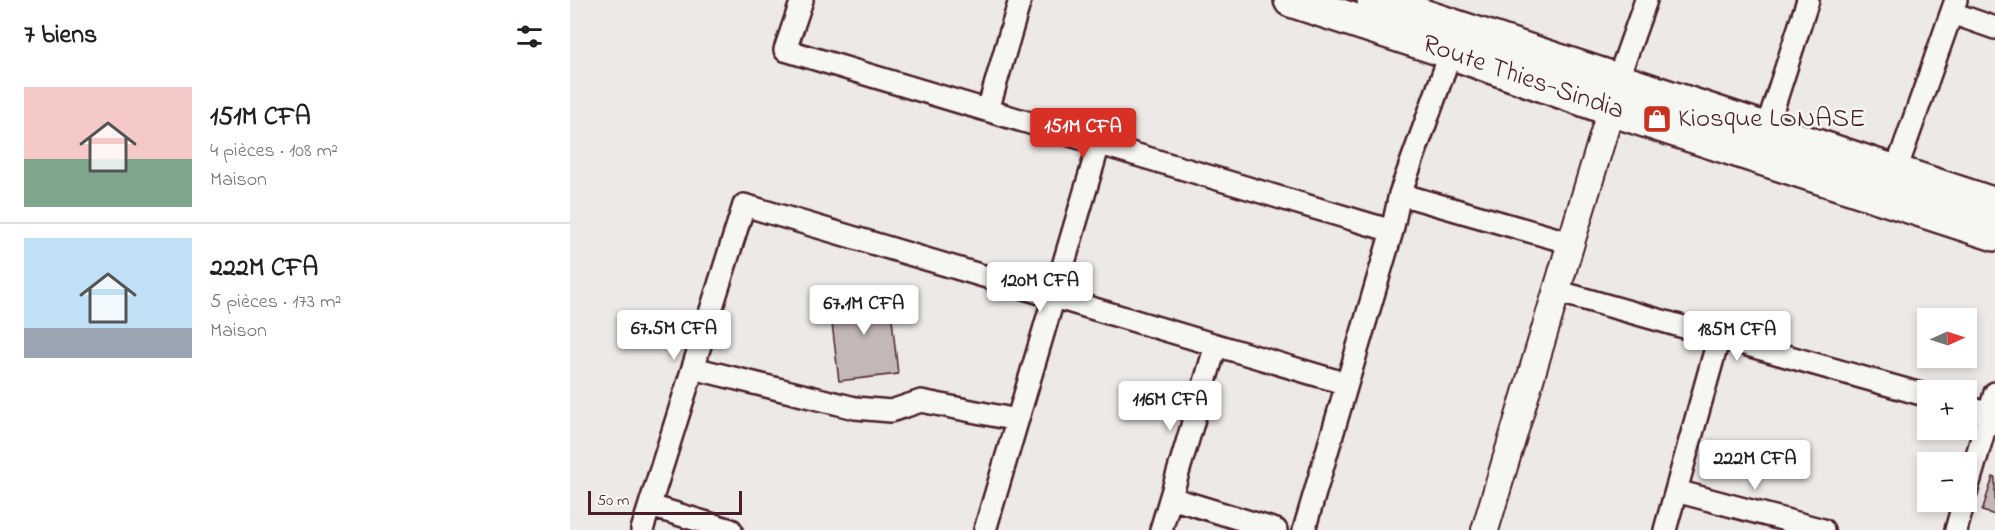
<!DOCTYPE html>
<html lang="fr">
<meta charset="utf-8">
<style>
body{margin:0;font-family:"Indie Flower",sans-serif;background:#f2f2f2;color:#202124;height:100vh;display:flex;flex-direction:column;font-size:22px;white-space:nowrap}
*{box-sizing:border-box;margin:0}
p{font-size:20px;color:#757577}
.icon{flex:none;width:33px;height:33px;fill:none;stroke:currentColor;stroke-width:2;stroke-linecap:round;stroke-linejoin:round}
.map{position:relative;flex:1;overflow:hidden}
.details{display:flex;flex-direction:column;background:#fff;width:570px}
.details>*{flex:none}
.needle{width:39px;rotate:87deg}
.tools{position:absolute;left:1347px;top:308px;display:grid;gap:12px}
.tools a{display:grid;place-items:center;width:60px;height:60px;border-radius:0px;background:#fff;box-shadow:0 3px 9px #0003;font-size:30px}
.scale{position:absolute;left:18px;bottom:15px;width:154px;box-sizing:border-box;padding-left:6px;border:3px solid #4a1f2b;border-top:0;font-size:16px;line-height:21px;white-space:nowrap;color:#4a1f2b;-webkit-text-stroke:4px #f6f6f2;paint-order:stroke}
.price{position:absolute;translate:-50% -51px;padding:0 14px;border-radius:6px;background:#fff;color:#222;font-size:20px;line-height:39px;filter:drop-shadow(0 2px 3px #0008)}
.price::after{content:'';position:absolute;left:50%;top:36px;width:18px;height:14px;margin-left:-9px;background:inherit;clip-path:polygon(0 0,100% 0,50% 100%)}
.price.current{background:#d93025;color:#fff}
ul{padding:0;list-style:none}
li{display:flex;align-items:center;gap:18px;height:150px;padding:0 24px}
li+li{border-top:2px solid #e0e0e0}
li span{display:grid;place-items:center;flex:none;width:168px;height:120px;border-radius:0px;color:#555}
li>.icon{margin-inline-start:auto}
span .icon{width:72px;height:72px;fill:#fffc;stroke-width:1}
li b{font-size:26px}
h2{display:flex;justify-content:space-between;align-items:center;height:72px;padding:0 24px;font-size:26px}
main{display:flex;flex:1;min-height:0}
.map>svg:first-child{display:block}
</style>
<main>
<section class="details">
<h2>7 biens<svg class="icon" aria-label="filters" viewBox="0 0 24 24"><path d="M4 7h16M4 17h16"/><circle cx="9" cy="7" r="2"/><circle cx="15" cy="17" r="2"/></svg></h2>
<ul>
<li><span style="background:linear-gradient(#f6c9c9 60%,#7fa58c 0)"><svg class="icon" aria-label="home" viewBox="0 0 24 24"><path d="M3 11l9-7 9 7M6 9v11h12V9"/></svg></span><div><b>151M CFA</b><p>4 pièces · 108 m²</p><p>Maison</p></div></li>
<li><span style="background:linear-gradient(#bfe0f5 75%,#9aa5b1 0)"><svg class="icon" aria-label="home" viewBox="0 0 24 24"><path d="M3 11l9-7 9 7M6 9v11h12V9"/></svg></span><div><b>222M CFA</b><p>5 pièces · 173 m²</p><p>Maison</p></div></li>
</ul>
</section>
<div class="map">
<svg width="1425" height="530" viewBox="0 0 1425 530">
<rect width="100%" height="100%" fill="#ece9e6"/>
<filter id="ink" filterUnits="userSpaceOnUse"><feTurbulence type="fractalNoise" baseFrequency=".0167" numOctaves="2"/><feDisplacementMap in="SourceGraphic" scale="12" xChannelSelector="R" yChannelSelector="G"/><feConvolveMatrix kernelMatrix="1 2 1 2 8 2 1 2 1" color-interpolation-filters="sRGB"/></filter>
<g filter="url(#ink)">
<path fill="#c4b7b7" stroke="#4a1f2b" stroke-width="1.5" d="M319,292L328,374L269,381L259,299Z
M1423,477L1425,478V515L1412,511Z"/>
<g fill="none" stroke-linecap="round" stroke-linejoin="round">
<g stroke="#4a1f2b" stroke-width="26">
<path id="minor" d="M232,0L215,50L822,231
M1382,13L1425,28
M1047,82L1076,0
M418,110L450,0
M1196,130L1238,0
M1325,173L1386,0
M830,194L1001,243
M986,291L1358,396
M123,368L285,408L321,411L351,401L447,420
M1396,407L1420,414
M1106,491L1253,530
M1396,493L1425,393
M601,498L706,530
M80,506L161,530
M72,530L174,205L777,384
M415,530L529,144
M591,530L646,345
M734,530L822,231L830,194L881,52
M1095,530L1149,337
M1386,530L1394,501"/>
</g>
<g stroke="#4a1f2b" stroke-width="30">
<path id="tertiary" d="M915,530L1041,109"/>
</g>
<g stroke="#4a1f2b" stroke-width="38">
<path id="primary" d="M721,0L881,52L1041,109L1425,234
M804,0L1425,205"/>
</g>
<use href="#minor" stroke="#f6f6f2" stroke-width="21"/>
<use href="#tertiary" stroke="#f6f6f2" stroke-width="26"/>
<use href="#primary" stroke="#f6f6f2" stroke-width="33"/>
</g>
</g>
<defs>
<g id="shop-square" transform="scale(1.5)"><rect x="-9" y="-9" width="18" height="18" rx="4" fill="#c8321e" stroke="#f6f6f2"/><path d="M-5-2.5h2.3a2.7 3.5 0 0 1 5.4 0H5L5.5 6h-11ZM-1.5-2.5h3a1.5 2.3 0 0 0-3 0Z" fill="#fff"/></g>
</defs>
<g fill-rule="evenodd">
<use href="#shop-square" x="1087" y="119"/>
</g>
<g text-anchor="middle" dominant-baseline="central" stroke-width="5" stroke-linejoin="round" paint-order="stroke">
<g font-size="27" fill="#4a1f2b" stroke="#f6f6f2">
<text transform="translate(953 78) rotate(19)">Route Thies-Sindia</text>
</g>
<g font-size="27" fill="#4a1f2b" stroke="#f6f6f2" text-anchor="start">
<text x="1108" y="119">Kiosque LONASE</text>
</g>
</g>
</svg>
<div class="tools">
<a><svg class="needle" viewBox="-14 -14 28 28"><path d="M0-13l5 13h-10z" fill="#e53935"/><path d="M0 13l5-13h-10z" fill="#757577"/></svg></a>
<a>+</a>
<a>−</a>
</div>
<div class="scale">50 m</div>
<b class="price current" style="left:513px;top:159px">151M CFA</b>
<b class="price" style="left:470px;top:313px">120M CFA</b>
<b class="price" style="left:294px;top:336px">67.1M CFA</b>
<b class="price" style="left:104px;top:361px">67.5M CFA</b>
<b class="price" style="left:1167px;top:362px">185M CFA</b>
<b class="price" style="left:600px;top:432px">116M CFA</b>
<b class="price" style="left:1185px;top:491px">222M CFA</b>
</div>
</main>
